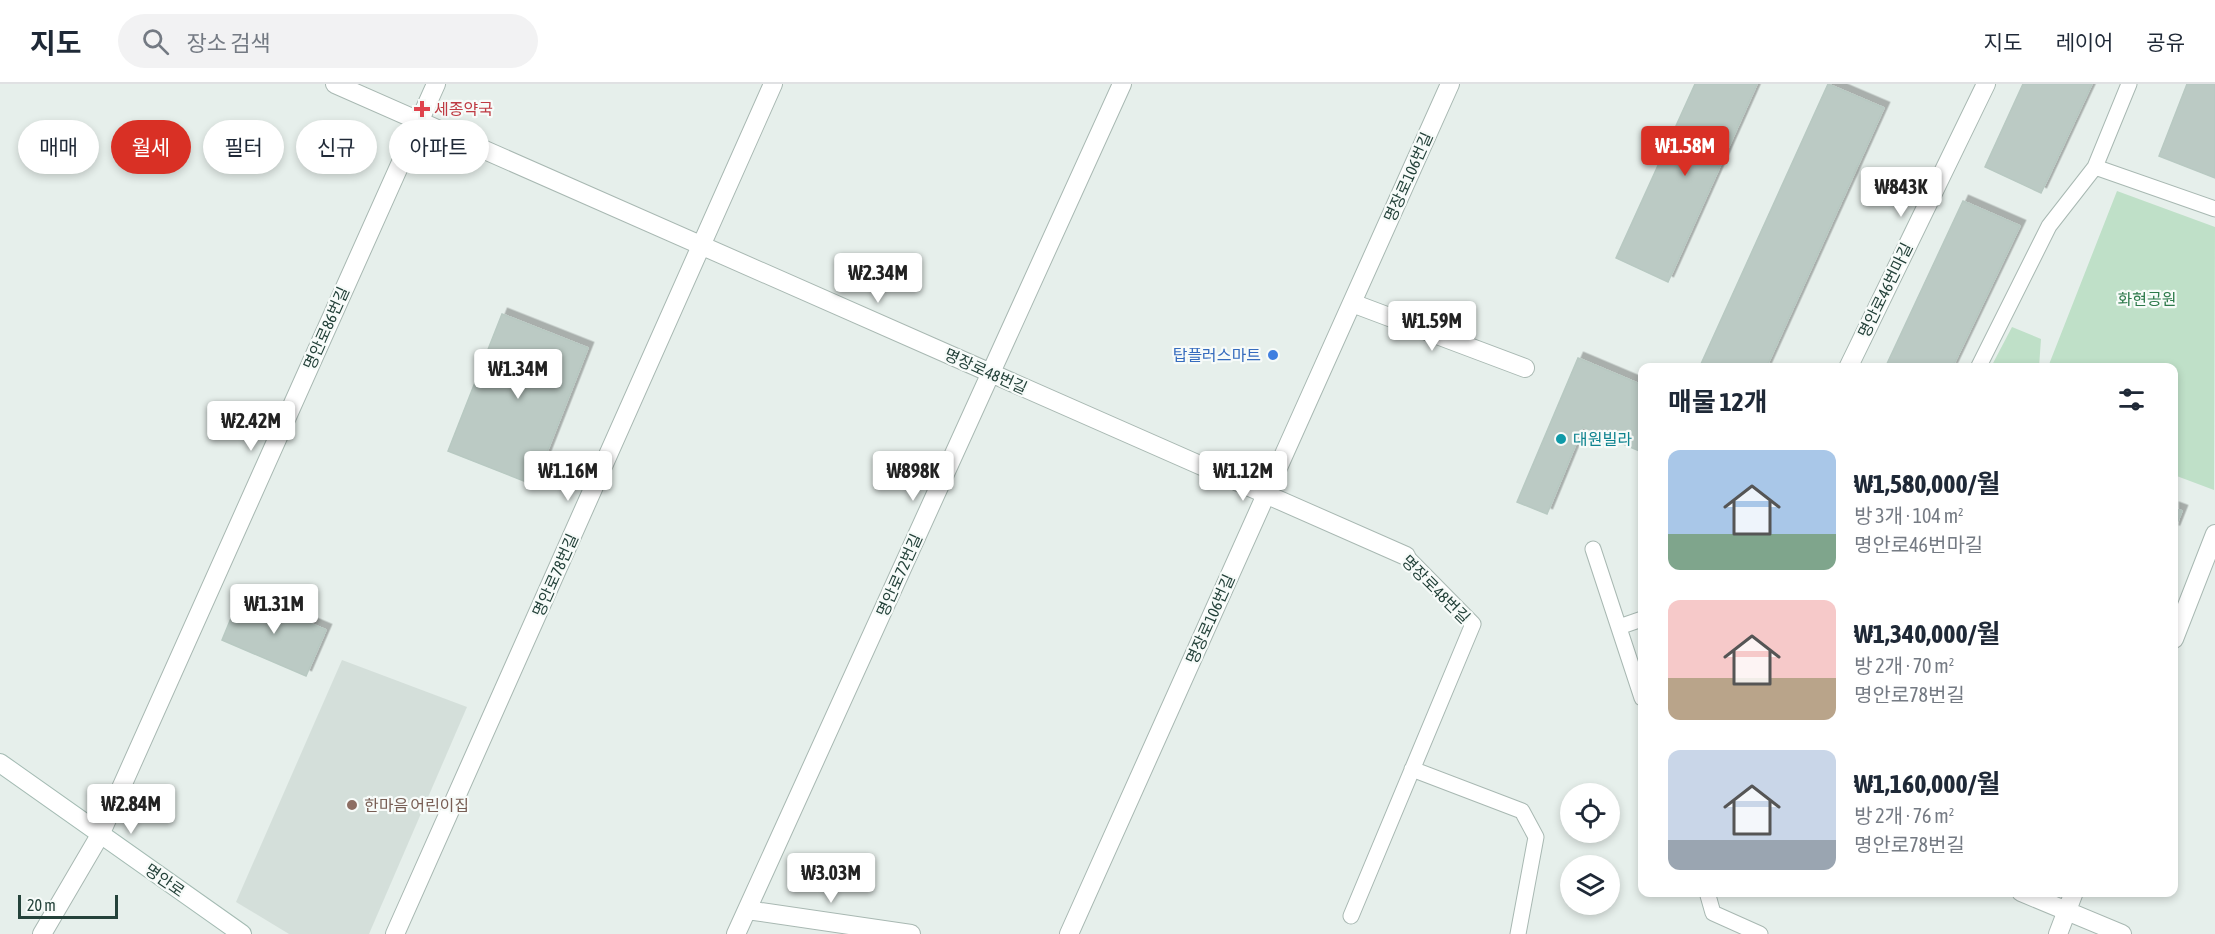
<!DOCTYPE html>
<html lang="ko">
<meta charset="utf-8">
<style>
body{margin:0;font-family:"Asap Condensed","Noto Sans KR",sans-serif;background:#f2f2f3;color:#1f2937;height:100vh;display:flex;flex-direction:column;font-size:22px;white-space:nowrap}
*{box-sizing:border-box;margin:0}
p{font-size:20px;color:#747a83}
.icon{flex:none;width:33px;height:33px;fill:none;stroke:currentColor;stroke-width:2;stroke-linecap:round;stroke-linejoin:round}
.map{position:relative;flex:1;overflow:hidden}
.details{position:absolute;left:1638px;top:279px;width:540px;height:534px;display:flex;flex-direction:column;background:#fff;border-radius:12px;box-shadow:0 3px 9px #0003}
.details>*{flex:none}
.hud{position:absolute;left:18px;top:36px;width:570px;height:54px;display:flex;gap:12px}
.tools{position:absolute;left:1560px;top:699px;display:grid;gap:12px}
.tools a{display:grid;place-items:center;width:60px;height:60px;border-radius:50%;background:#fff;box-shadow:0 3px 9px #0003;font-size:30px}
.scale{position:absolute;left:18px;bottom:15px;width:100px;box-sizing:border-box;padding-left:6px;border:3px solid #24423a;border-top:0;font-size:16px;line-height:21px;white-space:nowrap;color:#24423a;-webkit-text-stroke:4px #f7fbf9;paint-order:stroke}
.price{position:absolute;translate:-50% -51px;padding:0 14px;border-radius:6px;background:#fff;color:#222;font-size:20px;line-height:39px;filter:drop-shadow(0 2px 3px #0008)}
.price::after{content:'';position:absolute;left:50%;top:36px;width:18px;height:14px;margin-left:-9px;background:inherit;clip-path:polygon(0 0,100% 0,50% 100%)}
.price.selected{background:#d93025;color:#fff}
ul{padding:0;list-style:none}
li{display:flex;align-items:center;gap:18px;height:150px;padding:0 30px}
li span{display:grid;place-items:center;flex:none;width:168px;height:120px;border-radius:12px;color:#555}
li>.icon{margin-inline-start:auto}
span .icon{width:72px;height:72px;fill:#fffc;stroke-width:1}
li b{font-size:26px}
h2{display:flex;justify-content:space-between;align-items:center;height:72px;padding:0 30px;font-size:26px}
.pill{padding:0 21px;border-radius:27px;background:#fff;box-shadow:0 3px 9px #0003;font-size:21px;line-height:54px}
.pill.selected{background:#d93025;color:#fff}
header{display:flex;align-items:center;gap:36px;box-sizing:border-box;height:84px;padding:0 30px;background:#fff;border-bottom:2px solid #e0e1e3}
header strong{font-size:28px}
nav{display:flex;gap:33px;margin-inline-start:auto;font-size:21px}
.search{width:420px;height:54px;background:#f2f2f3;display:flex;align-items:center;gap:15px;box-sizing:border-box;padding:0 21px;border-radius:33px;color:#747a83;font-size:22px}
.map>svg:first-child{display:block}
</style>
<header>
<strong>지도</strong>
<div class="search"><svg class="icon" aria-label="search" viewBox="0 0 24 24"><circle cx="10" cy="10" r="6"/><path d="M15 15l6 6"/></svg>장소 검색</div>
<nav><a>지도</a><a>레이어</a><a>공유</a></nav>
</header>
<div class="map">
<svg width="2215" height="850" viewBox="0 0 2215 850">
<defs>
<filter id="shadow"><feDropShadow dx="5.5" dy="-5.5" stdDeviation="0" flood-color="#0004"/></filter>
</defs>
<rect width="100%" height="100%" fill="#e6efeb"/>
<path fill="#d4dfda" d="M342,576L467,623L369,850H289L236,818Z"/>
<path fill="#bfe0c8" d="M2117,107L2215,143L2214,406L2174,391V284L2048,283Z
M2012,243L2041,255L2039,283H1991Z"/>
<path fill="#bbcac4" stroke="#b8c9c2" stroke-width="1.5" filter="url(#shadow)" d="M1695,0H1757L1668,198L1616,174Z
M1828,0L1884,24L1766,284H1708L1701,280Z
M2023,0H2092L2041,109L1985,83Z
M2187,0H2215V94L2159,72Z
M1963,117L2020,142L1952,284H1885Z
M502,230L588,264L534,401L448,367Z
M1578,274L1642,301V368L1583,343L1547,430L1517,418Z
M2174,424L2182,427L2174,447Z
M241,510L326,546L306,592L222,556Z"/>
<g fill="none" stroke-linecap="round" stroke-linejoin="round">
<g stroke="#a8b8b2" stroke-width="17">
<path id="lane" d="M2095,83L2215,125
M1978,284L2049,142L2095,83L2129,0
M1593,465L1642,614
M1619,543L1642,535
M1412,685L1522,727L1536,753L1518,850
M1707,808L1713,829L1760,850
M1351,832L1473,540L1406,472"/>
</g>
<g stroke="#a8b8b2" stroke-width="20">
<path id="street" d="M335,0L1406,472
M1352,219L1525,284
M1848,284L1986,0
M2174,555L2215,450
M2021,808L2122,850
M747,826L911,850
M42,850L100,751L436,0
M395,850L773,0
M736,850L1122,0
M1069,850L1450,0
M2058,850L2074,808"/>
</g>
<g stroke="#a4bbb3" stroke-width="20">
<path id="secondary" d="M0,679L242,850"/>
</g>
<use href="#lane" stroke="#fff" stroke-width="15"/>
<use href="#street" stroke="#fff" stroke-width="18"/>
<use href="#secondary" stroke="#fff" stroke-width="18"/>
</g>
<path fill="#e0444e" stroke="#f7fbf9" stroke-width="2" d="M419 16h6v6h6v6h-6v6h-6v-6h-6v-6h6z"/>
<circle fill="#3f7fe0" stroke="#f7fbf9" stroke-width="2" cx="1273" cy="271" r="6"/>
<circle fill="#0f9aa8" stroke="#f7fbf9" stroke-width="2" cx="1561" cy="355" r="6"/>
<circle fill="#8d6e63" stroke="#f7fbf9" stroke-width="2" cx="352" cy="721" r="6"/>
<g text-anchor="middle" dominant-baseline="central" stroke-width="4.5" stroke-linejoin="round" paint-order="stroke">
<g font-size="16" fill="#be3a42" stroke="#f7fbf9" text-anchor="start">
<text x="434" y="25">세종약국</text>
</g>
<g font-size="16" fill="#24423a" stroke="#f7fbf9">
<text transform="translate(1408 93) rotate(-66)">명장로106번길</text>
<text transform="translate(1885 206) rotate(-64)">명안로46번마길</text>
<text transform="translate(326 244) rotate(-66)">명안로86번길</text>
<text transform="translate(986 287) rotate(24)">명장로48번길</text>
<text transform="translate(555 491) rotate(-66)">명안로78번길</text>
<text transform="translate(899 491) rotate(-66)">명안로72번길</text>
<text transform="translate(1436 505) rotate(45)">명장로48번길</text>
<text transform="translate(1210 535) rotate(-66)">명장로106번길</text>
<text transform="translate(165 796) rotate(35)">명안로</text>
</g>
<g font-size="16" fill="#2d7a4b" stroke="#f7fbf9">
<text x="2147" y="215">화현공원</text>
</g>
<g font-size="16" fill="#366cbe" stroke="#f7fbf9" text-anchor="end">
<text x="1261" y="271">탑플러스마트</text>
</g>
<g font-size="16" fill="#0d838f" stroke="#f7fbf9" text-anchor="start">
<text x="1573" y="355">대원빌라</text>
</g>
<g font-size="16" fill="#785e54" stroke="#f7fbf9" text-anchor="start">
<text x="364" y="721">한마음 어린이집</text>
</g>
</g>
</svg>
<div class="tools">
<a><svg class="icon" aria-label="locate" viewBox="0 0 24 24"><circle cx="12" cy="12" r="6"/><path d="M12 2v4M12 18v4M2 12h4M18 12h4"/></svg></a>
<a><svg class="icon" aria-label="layers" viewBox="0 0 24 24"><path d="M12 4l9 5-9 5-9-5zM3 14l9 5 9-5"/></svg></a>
</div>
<div class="scale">20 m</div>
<b class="price selected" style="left:1685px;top:93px">₩1.58M</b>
<b class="price" style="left:1901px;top:134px">₩843K</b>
<b class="price" style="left:878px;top:220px">₩2.34M</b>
<b class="price" style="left:1432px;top:268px">₩1.59M</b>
<b class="price" style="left:518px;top:316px">₩1.34M</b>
<b class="price" style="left:251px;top:368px">₩2.42M</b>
<b class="price" style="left:568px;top:418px">₩1.16M</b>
<b class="price" style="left:913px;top:418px">₩898K</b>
<b class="price" style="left:1243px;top:418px">₩1.12M</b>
<b class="price" style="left:274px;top:551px">₩1.31M</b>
<b class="price" style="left:131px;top:751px">₩2.84M</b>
<b class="price" style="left:831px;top:820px">₩3.03M</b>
<div class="hud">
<a class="pill">매매</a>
<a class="pill selected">월세</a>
<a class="pill">필터</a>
<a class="pill">신규</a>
<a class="pill">아파트</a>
</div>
<section class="details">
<h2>매물 12개<svg class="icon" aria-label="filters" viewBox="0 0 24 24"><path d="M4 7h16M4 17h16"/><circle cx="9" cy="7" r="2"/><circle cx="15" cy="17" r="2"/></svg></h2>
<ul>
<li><span style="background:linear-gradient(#a9c7e8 70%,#7fa58c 0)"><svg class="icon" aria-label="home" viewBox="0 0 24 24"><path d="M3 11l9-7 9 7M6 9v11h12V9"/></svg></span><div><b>₩1,580,000/월</b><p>방 3개 · 104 m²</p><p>명안로46번마길</p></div></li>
<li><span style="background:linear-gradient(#f6c9c9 65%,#b9a48a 0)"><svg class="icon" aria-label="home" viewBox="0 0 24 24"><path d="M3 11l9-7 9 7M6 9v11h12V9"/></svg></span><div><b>₩1,340,000/월</b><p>방 2개 · 70 m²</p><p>명안로78번길</p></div></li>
<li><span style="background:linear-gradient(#c9d6e8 75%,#9aa5b1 0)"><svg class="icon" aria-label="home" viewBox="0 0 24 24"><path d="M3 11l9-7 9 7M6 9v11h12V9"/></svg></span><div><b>₩1,160,000/월</b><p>방 2개 · 76 m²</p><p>명안로78번길</p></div></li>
</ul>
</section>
</div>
